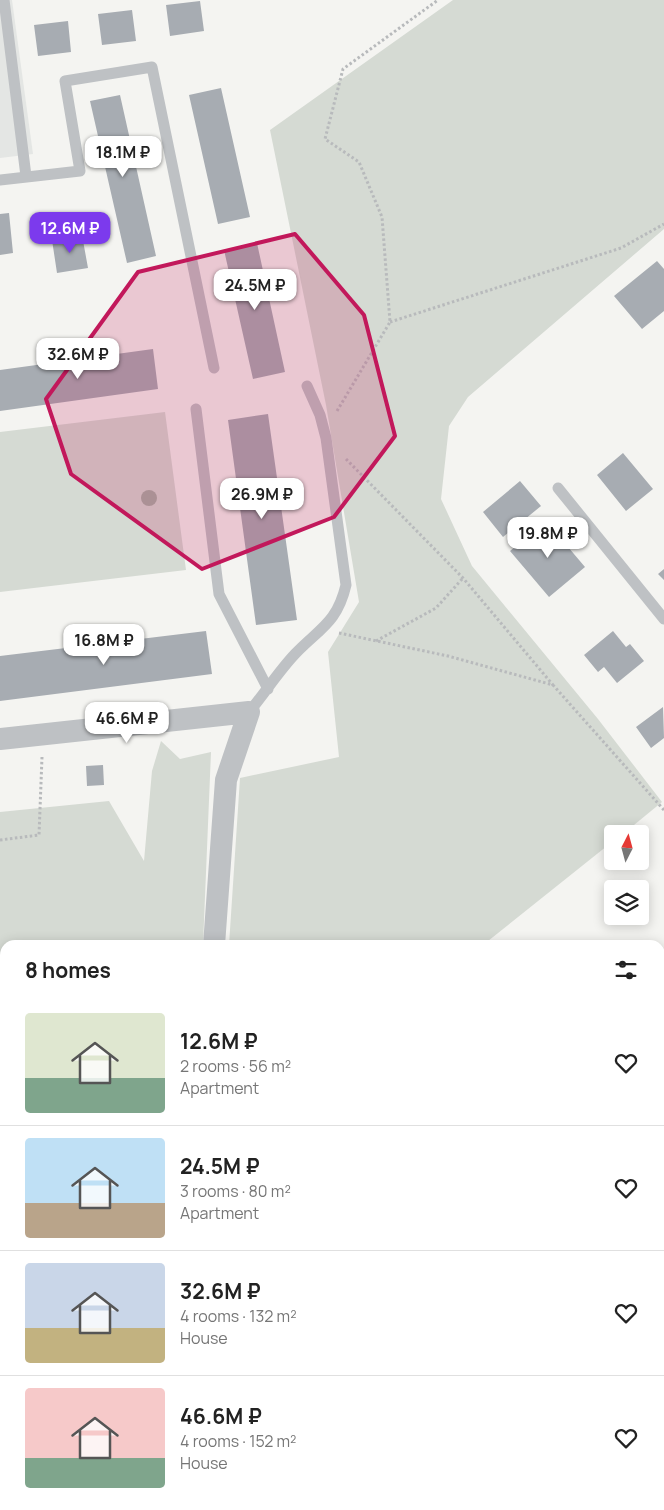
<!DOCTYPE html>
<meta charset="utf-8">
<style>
body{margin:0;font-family:Manrope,sans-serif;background:#f2f2f2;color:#222;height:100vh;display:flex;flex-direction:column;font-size:19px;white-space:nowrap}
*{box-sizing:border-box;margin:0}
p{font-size:16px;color:#767676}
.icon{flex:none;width:28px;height:28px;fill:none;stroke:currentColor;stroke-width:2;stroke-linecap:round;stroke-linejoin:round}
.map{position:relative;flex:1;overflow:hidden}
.panel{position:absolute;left:0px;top:940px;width:665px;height:570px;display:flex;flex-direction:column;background:#fff;border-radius:15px 15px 0 0;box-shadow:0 2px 12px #0003}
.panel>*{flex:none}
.needle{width:32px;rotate:6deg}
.controls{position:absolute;left:604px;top:825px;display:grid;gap:10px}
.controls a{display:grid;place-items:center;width:45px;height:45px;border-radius:5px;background:#fff;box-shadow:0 2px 12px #0003;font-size:25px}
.price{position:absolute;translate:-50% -42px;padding:0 11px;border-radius:10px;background:#fff;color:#222;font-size:16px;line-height:32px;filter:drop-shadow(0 1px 2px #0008)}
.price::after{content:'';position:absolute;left:50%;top:30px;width:15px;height:11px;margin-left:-8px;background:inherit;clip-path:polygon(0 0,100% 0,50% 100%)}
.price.on{background:#7c3aed;color:#fff}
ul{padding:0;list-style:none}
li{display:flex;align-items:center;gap:15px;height:125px;padding:0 25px}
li+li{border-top:1px solid #e0e0e0}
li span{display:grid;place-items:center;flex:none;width:140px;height:100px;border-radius:5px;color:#555}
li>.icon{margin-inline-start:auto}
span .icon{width:60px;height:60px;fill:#fffc;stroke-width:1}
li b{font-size:21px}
h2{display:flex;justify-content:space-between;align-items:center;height:60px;padding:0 25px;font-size:21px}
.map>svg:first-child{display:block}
</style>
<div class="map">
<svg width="664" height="1510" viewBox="0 0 664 1510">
<rect width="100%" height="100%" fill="#f4f4f1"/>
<path fill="#e4e6e4" d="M0,0H12L33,154L0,158Z"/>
<path fill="#d5dad3" d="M453,0H664V229L468,397L449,426L441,499L472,566L598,719L662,802L623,834H612V842L483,945H229L240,778L339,757L328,652L359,602L326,405L270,130Z
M165,412L186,570L0,592V432Z
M161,741L180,759L211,752L203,945H5V1500L0,1506V812L109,801L144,861L152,771Z
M664,1030V1510H81L86,1505H660V1033Z"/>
<path fill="#a7acb2" d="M200,1L204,31L170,36L166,5Z
M132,10L136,41L102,45L98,14Z
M68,21L71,52L38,56L34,25Z
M221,88L250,217L218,224L189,95Z
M120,95L156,256L127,263L90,101Z
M9,213L13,253L0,255V214Z
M82,235L88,268L57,273L52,240Z
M257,243L285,372L253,379L224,250Z
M657,261L664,269V311L642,329L614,296Z
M153,349L158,389L0,411V370Z
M268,414L297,620L256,625L228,420Z
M623,453L653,489L626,511L597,475Z
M520,481L541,506L503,537L483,512Z
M546,521L585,567L549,597L510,551Z
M664,569V580L658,574Z
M206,631L212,674L0,701V656Z
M613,631L626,647L630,644L644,661L617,683L604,667L598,672L584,655Z
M663,707L664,738L651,748L636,727Z
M103,765L104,785L87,786L86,766Z"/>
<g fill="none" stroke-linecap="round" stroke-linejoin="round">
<g stroke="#b3b6bb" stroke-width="29">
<path id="secondary" d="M660,992L664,989
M44,1510L49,1505"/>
</g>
<path stroke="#b8babc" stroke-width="3" stroke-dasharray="2.5 2.5" stroke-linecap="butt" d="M390,322L621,248L664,224
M337,411L390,322L382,217L359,162L325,139L343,69L438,0
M346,459L463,578L553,685
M339,633L448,656L553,685L664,810
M376,641L436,608L463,578
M0,840L39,835L42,757
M0,1044L5,1047
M474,1505L476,1510"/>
<path stroke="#bec1c4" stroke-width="11" d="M4,0L26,176
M0,180L80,171L65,81L152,67L214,368
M196,409L219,594L268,689
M558,488L664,619
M249,712C265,693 278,672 295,654C320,628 337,623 346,585L326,438L320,415L307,386"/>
<path stroke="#bec1c4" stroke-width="22" d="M0,739L249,712L226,780L214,945"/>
<use href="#secondary" stroke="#fff" stroke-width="28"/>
</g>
<circle fill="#a6afa4" cx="149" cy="498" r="8"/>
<path fill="#c2185b" fill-opacity="0.2" stroke="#c2185b" stroke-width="4" stroke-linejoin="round" d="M295,234L364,315L395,436L334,517L202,569L71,474L46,399L138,272Z"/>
</svg>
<div class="controls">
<a><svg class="needle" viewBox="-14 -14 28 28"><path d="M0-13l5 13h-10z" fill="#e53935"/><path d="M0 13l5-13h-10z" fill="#767676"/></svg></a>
<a><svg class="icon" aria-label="layers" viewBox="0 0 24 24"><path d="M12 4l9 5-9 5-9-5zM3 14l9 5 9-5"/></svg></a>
</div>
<b class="price" style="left:123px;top:178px">18.1M ₽</b>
<b class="price on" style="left:70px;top:254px">12.6M ₽</b>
<b class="price" style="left:255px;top:311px">24.5M ₽</b>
<b class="price" style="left:78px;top:380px">32.6M ₽</b>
<b class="price" style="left:262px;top:520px">26.9M ₽</b>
<b class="price" style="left:548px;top:559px">19.8M ₽</b>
<b class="price" style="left:104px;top:666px">16.8M ₽</b>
<b class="price" style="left:127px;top:744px">46.6M ₽</b>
<section class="panel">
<h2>8 homes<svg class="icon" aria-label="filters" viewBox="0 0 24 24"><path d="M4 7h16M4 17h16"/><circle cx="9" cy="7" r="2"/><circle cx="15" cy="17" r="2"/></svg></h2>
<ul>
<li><span style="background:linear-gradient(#dfe7d0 65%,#7fa58c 0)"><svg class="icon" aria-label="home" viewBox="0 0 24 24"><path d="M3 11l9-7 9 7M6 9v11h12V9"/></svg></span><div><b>12.6M ₽</b><p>2 rooms · 56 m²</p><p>Apartment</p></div><svg class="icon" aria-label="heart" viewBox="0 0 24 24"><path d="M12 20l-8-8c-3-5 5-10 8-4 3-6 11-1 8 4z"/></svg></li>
<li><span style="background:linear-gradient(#bfe0f5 65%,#b9a48a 0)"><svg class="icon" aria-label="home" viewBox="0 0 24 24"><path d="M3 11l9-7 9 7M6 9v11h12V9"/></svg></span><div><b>24.5M ₽</b><p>3 rooms · 80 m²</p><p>Apartment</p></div><svg class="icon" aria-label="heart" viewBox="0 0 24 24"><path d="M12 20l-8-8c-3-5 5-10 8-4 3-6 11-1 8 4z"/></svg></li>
<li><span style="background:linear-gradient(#c9d6e8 65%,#c2b280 0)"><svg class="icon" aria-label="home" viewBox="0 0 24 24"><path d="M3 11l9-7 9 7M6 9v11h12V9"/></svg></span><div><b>32.6M ₽</b><p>4 rooms · 132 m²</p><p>House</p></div><svg class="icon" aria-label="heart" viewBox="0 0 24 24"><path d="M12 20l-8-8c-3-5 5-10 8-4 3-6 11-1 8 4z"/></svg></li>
<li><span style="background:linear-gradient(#f6c9c9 70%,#7fa58c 0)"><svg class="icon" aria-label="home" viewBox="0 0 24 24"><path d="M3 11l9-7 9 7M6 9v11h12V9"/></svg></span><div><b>46.6M ₽</b><p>4 rooms · 152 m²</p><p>House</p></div><svg class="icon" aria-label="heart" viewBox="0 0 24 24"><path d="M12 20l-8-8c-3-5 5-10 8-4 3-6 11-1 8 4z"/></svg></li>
</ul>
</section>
</div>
